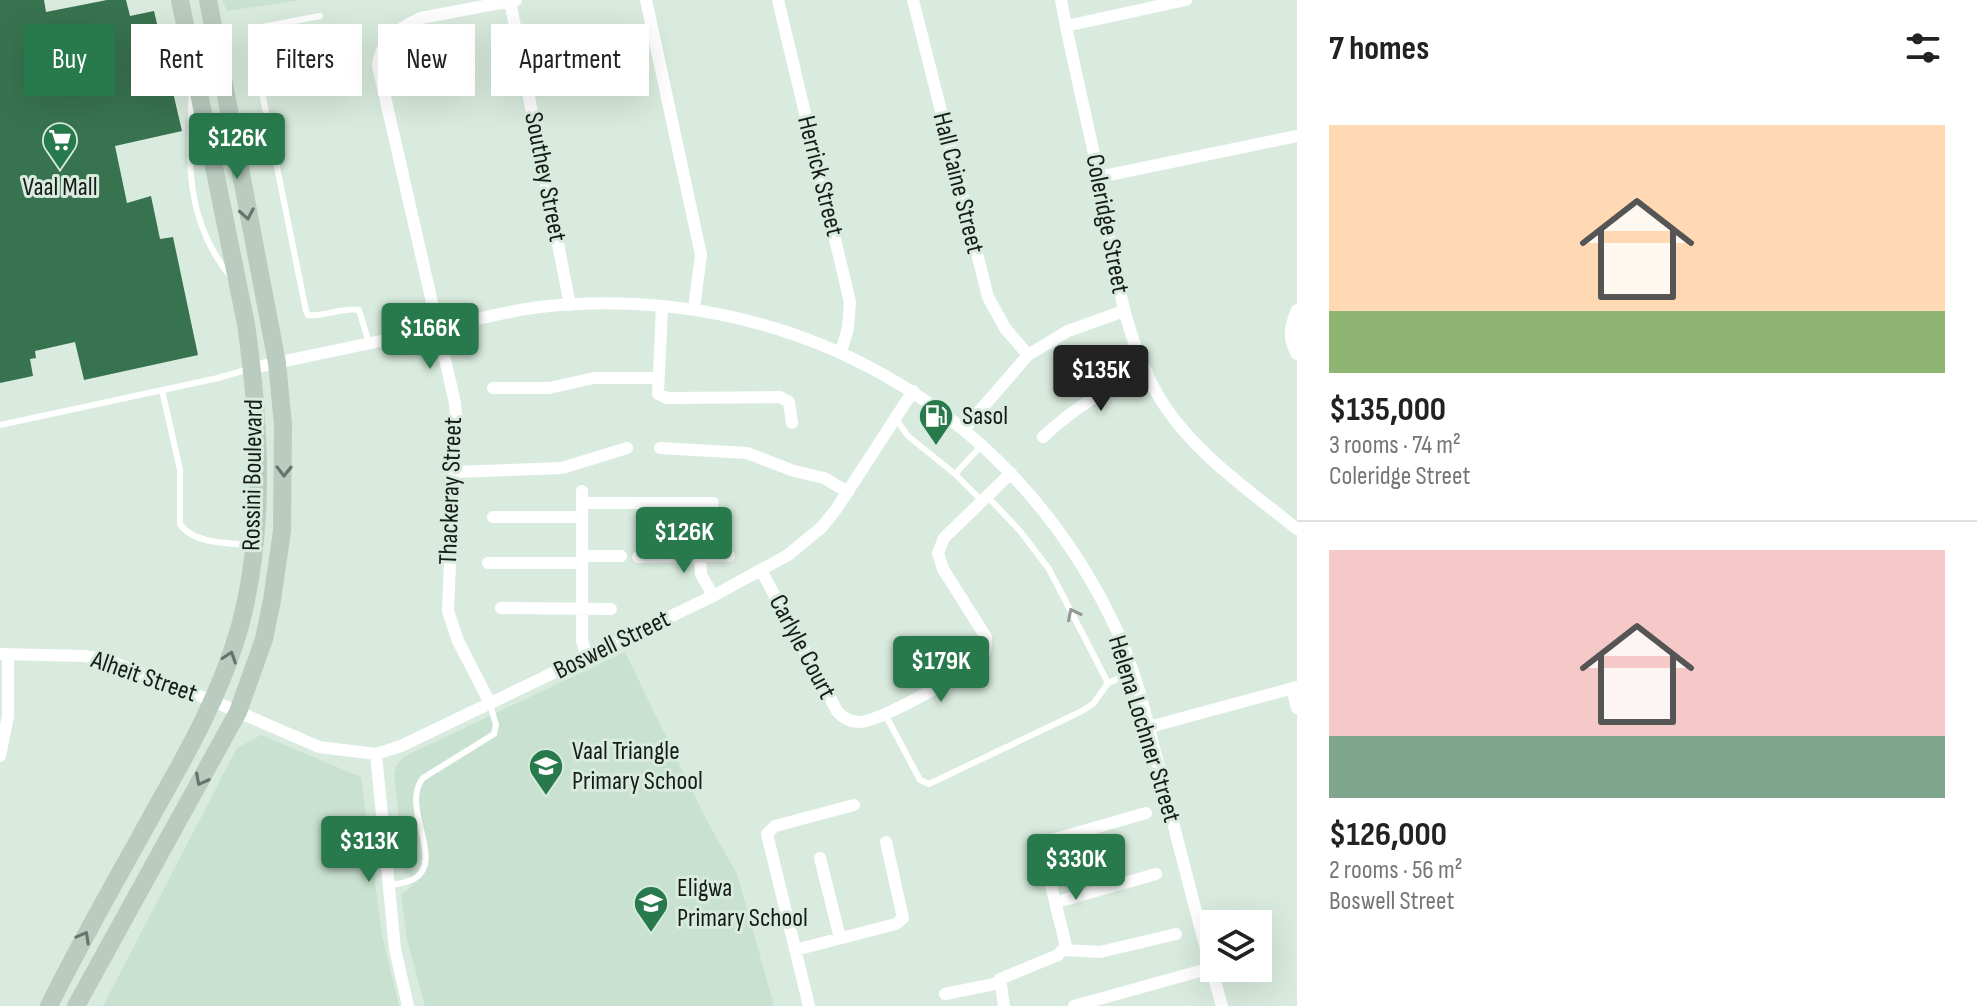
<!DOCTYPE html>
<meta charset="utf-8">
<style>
body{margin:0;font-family:"Sofia Sans Condensed",sans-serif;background:#f6f6f6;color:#222;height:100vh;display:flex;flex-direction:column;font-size:30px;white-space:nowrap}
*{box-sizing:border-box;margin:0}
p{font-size:26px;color:#767676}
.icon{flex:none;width:44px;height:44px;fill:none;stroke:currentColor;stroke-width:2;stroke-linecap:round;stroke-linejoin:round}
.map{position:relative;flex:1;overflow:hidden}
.side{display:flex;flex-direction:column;background:#fff;width:680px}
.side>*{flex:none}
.banner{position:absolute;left:24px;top:24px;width:760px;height:72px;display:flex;gap:16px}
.fabs{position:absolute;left:1200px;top:910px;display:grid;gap:16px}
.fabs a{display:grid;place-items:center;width:72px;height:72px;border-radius:0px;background:#fff;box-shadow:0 8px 32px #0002;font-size:40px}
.price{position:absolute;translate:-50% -68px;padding:0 18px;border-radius:8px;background:#287a4c;color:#fff;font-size:26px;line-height:52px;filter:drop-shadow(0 2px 4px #0008)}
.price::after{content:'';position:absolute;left:50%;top:48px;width:24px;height:18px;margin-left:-12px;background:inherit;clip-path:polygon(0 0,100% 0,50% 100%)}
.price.current{background:#222;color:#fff}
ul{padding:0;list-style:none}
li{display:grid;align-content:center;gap:16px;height:424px;padding:0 32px}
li+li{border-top:2px solid #e0e0e0}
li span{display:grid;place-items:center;height:248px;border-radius:0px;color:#555}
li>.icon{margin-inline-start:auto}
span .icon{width:144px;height:144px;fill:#fffc;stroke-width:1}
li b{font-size:34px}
h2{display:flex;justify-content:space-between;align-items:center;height:96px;padding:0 32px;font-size:34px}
.chip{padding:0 28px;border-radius:0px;background:#fff;box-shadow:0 8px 32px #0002;font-size:28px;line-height:72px}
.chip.current{background:#287a4c;color:#fff}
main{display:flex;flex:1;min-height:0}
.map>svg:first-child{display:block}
</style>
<main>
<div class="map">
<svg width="1297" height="1006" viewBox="0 0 1297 1006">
<rect width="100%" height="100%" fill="#d9ebde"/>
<path fill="#c9e1d0" d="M222,0H301L227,11Z
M625,652L707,821L737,874L774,1006H425L407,940L401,895L412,886L410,874H405L394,773L397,765L403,757Z
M261,735L361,777L382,935L399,1006H103L237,748Z"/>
<path fill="#38734f" d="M0,0H44L46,12L107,0H126L130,16L154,11L182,131L115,146L127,203L151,196L160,239L173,237L198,355L84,380L75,342L35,351L36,358L30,359L33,376L0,383Z"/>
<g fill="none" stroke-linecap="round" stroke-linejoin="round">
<path stroke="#fff" stroke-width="6" d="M320,16L257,28L251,32V38L306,311L308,315C325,317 342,307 359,310L369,343
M192,93C188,161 185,220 230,276
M240,131L254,144L270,142
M162,390L180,470V524C193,544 229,543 251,545
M896,419L908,436L955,474L982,445
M0,425L218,378L249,369
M955,474L982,501
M987,496L1020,531L1049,569L1108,683
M885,714L920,780L929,784L1080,712L1093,704L1108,683L1133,672
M387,886C395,884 405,883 412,880C448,862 399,808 423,778L494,734L496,725L490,704"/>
<path stroke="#fff" stroke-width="12" d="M646,0L701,255L694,309
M778,0L850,302L848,328L841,352
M913,0L988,297L1005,328L1028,355
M1061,0C1072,60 1087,119 1099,178C1114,255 1120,337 1164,405C1197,455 1251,492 1297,529
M510,1L570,305
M1066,26L1186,0
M1099,177L1297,136
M662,307L658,394L667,398L780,397L789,402L792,423
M1297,310C1290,326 1288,340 1297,354
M252,368C314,355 375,342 437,329C471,321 505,311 540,307C789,280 1015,406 1119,635C1139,680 1149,729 1161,776C1181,853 1200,930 1222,1006
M493,388H549L594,378H658
M964,429L1028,355L1068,331L1124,311
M1043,437C1075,407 1106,388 1147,372
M660,448L747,453L794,471L824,478L848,492
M453,472L562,468L627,448
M582,491V641L587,656
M582,503H713
M493,517H582
M582,556H621
M700,556L701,574L713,596
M638,557L729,556
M488,563H582
M762,572L837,711C843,718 850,722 859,722C881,722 952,678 975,666C984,657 987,650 986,637L943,569L938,553L944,538L1011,473
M501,608L611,609
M0,654L84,656L104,659L213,701L319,747L376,754L401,746L713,596L788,555L822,527L837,508L913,391
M1292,689L1297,708
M490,703L458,641L448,611L456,418L455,403L378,66C380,41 400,27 421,18L516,0
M1149,727L1297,687
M376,754L395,949L408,1006
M0,756L8,716V654
M820,858L840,938
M1057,902L1156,874
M795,950L896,924L903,918L886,842
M1065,950L1100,952L1176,934
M945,994L999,983
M809,1006L767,834L775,826L854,805
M1004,1006L1000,979L1058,955L1066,946L1044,857L1045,842L1146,813
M1074,1006L1211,968"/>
<path stroke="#baccc0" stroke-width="18" d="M49,1006C82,939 120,874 156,808C189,750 222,691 240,626C266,528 260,423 246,324L180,0
M76,1006L238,712L264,639L272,600L282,531L283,424L277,363L208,0"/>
</g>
<defs><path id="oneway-chevron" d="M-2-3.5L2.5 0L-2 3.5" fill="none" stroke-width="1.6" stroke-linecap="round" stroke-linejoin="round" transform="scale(2)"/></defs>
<g stroke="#68746c">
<use href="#oneway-chevron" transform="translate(247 214) rotate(80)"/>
<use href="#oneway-chevron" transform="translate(284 471) rotate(91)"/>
<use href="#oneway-chevron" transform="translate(230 657) rotate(-71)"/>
<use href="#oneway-chevron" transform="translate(201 780) rotate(118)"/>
<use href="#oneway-chevron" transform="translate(84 937) rotate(-61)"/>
</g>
<use stroke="#969997" href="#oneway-chevron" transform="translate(1073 614) rotate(-117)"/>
<defs>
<g id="supermarket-pin" transform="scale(1.8)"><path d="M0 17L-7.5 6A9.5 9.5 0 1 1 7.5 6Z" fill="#287a4c" stroke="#d9ebde"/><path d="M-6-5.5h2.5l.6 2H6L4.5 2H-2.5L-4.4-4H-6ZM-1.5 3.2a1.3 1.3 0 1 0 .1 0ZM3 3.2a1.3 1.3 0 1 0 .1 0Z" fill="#fff"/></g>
<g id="fuel-pin" transform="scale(1.8)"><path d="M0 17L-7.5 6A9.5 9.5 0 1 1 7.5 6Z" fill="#287a4c" stroke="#d9ebde"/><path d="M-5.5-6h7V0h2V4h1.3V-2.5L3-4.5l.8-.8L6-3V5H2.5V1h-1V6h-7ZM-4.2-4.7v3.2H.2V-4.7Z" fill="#fff"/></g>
<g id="school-pin" transform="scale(1.8)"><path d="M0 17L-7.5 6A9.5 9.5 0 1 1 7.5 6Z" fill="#287a4c" stroke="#d9ebde"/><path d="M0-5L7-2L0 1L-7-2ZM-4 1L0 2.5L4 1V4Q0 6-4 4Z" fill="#fff"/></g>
</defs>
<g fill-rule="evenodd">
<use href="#supermarket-pin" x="60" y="140"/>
<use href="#fuel-pin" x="936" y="416"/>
<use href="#school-pin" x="546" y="766"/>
<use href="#school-pin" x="651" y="903"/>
</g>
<g text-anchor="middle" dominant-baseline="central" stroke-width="6" stroke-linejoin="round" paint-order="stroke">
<g font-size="26" fill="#161c17" stroke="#d9ebde">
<text transform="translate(820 176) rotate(76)">Herrick Street</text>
<text transform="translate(545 177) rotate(79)">Southey Street</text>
<text transform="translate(958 183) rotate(76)">Hall Caine Street</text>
<text transform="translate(1107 224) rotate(79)">Coleridge Street</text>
<text transform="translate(253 475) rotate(-89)">Rossini Boulevard</text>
<text transform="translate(451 491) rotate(-88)">Thackeray Street</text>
<text transform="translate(612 645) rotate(-26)">Boswell Street</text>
<text transform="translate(802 647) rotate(62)">Carlyle Court</text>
<text transform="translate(144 677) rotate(19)">Alheit Street</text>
<text transform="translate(1144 729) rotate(73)">Helena Lochner Street</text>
</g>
<g font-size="26" fill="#161c17" stroke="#d9ebde" text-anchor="start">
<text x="60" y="187" text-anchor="middle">Vaal Mall</text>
<text x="962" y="416">Sasol</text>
<text x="572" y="751">Vaal Triangle<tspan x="572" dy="30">Primary School</tspan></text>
<text x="677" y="888">Eligwa<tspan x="677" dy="30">Primary School</tspan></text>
</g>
</g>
</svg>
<div class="fabs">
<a><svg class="icon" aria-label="layers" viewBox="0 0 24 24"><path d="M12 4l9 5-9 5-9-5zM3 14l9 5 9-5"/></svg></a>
</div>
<b class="price" style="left:237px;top:181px">$126K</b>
<b class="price" style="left:430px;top:371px">$166K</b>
<b class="price current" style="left:1101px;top:413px">$135K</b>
<b class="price" style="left:684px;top:575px">$126K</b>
<b class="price" style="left:941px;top:704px">$179K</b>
<b class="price" style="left:369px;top:884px">$313K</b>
<b class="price" style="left:1076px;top:902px">$330K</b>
<div class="banner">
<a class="chip current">Buy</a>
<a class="chip">Rent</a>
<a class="chip">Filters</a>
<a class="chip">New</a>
<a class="chip">Apartment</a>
</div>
</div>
<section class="side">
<h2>7 homes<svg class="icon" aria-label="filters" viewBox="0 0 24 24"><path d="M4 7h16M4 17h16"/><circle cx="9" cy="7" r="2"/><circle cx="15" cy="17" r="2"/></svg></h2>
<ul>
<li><span style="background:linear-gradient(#ffd9b3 75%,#8fb573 0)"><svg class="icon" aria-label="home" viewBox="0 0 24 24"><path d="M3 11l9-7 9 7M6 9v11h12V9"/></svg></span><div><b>$135,000</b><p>3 rooms · 74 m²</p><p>Coleridge Street</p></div></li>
<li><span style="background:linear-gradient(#f6c9c9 75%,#7fa58c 0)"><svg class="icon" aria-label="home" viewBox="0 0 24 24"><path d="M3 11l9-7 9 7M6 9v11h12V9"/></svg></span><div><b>$126,000</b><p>2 rooms · 56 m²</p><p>Boswell Street</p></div></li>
</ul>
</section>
</main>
